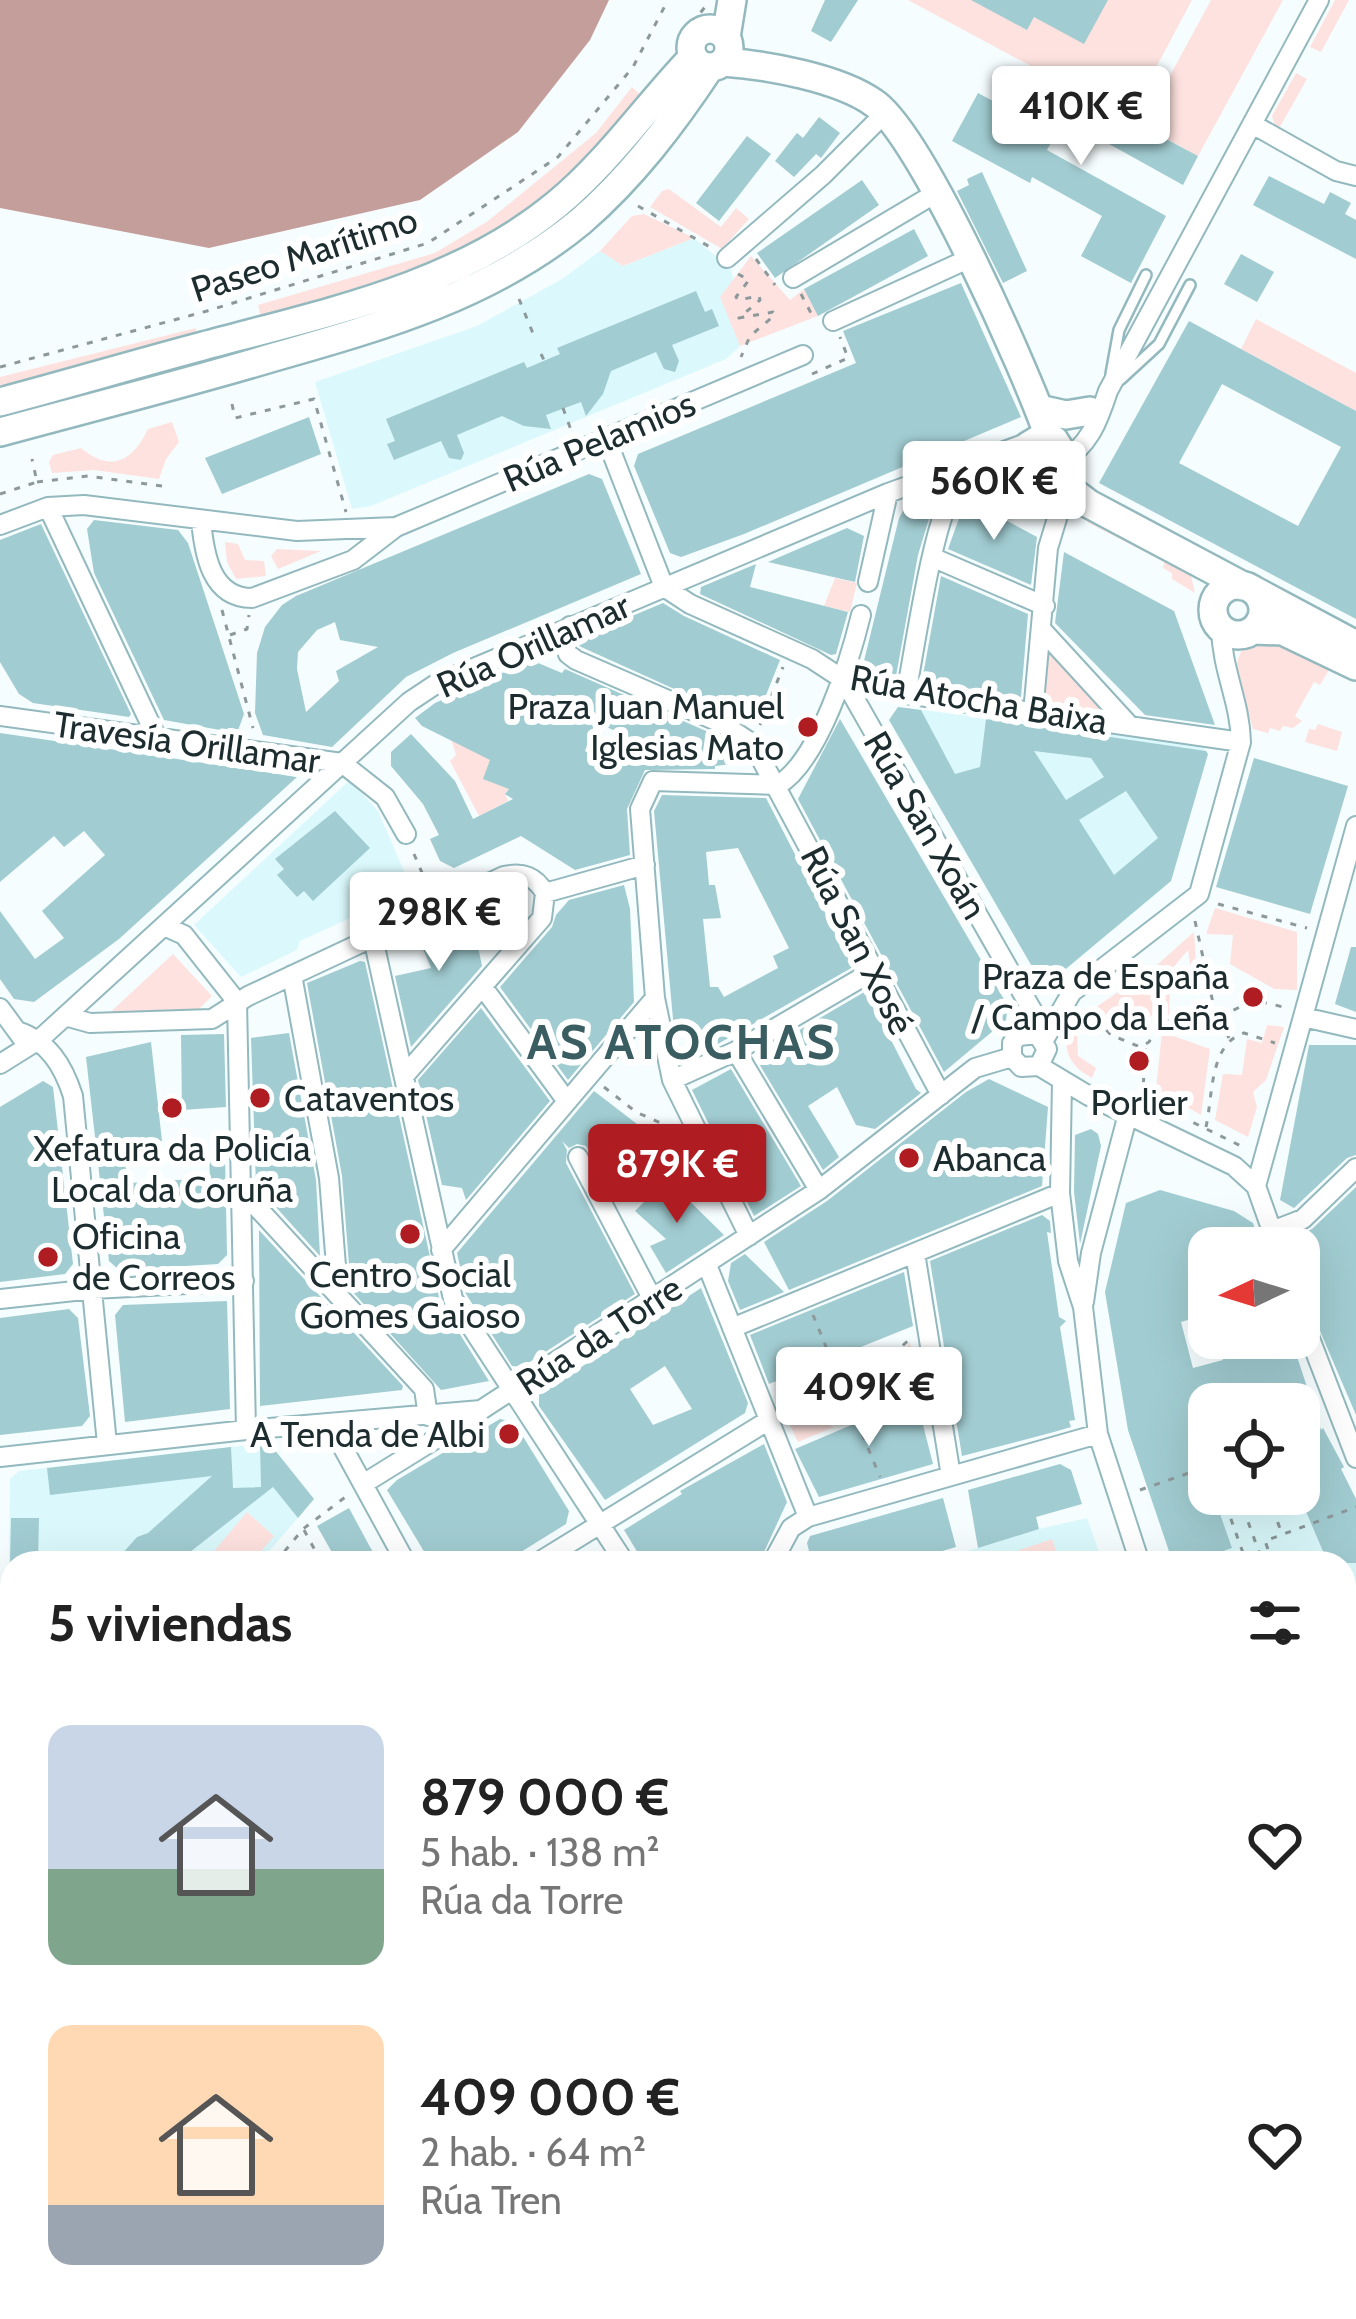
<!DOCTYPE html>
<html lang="es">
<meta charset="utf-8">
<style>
body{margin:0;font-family:Cabin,sans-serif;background:#f6f6f6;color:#222;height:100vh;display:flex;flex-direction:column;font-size:45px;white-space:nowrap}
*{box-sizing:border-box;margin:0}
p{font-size:39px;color:#767676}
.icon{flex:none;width:66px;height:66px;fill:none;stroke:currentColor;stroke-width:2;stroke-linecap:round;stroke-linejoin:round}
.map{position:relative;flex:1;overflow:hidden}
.drawer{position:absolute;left:0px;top:1551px;width:1356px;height:768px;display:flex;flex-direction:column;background:#fff;border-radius:36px 36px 0 0;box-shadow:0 12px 48px #0002}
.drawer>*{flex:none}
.needle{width:78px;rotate:266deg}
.buttons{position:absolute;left:1188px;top:1227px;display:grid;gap:24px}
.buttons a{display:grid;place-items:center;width:132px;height:132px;border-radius:24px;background:#fff;box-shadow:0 12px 48px #0002;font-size:60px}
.price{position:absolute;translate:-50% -102px;padding:0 27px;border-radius:12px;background:#fff;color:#222;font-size:39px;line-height:78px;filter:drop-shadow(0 3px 6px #0008)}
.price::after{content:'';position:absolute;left:50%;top:72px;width:36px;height:27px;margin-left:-18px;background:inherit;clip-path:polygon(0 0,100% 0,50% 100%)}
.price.active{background:#af1d22;color:#fff}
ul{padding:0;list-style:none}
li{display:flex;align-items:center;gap:36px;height:300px;padding:0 48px}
li span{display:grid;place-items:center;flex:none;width:336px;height:240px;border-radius:24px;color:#555}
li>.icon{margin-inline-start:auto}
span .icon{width:144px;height:144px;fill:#fffc;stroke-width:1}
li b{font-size:51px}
h2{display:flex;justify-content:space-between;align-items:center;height:144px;padding:0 48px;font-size:51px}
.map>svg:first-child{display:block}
</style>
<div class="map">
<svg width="1356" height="2319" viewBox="0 0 1356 2319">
<rect width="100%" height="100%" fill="#f6fdfe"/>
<path fill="#dbf9fc" d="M694,238L731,269L734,283L721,297L740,346L726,359L371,506L352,509L315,382L477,326L562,279L600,251L623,266Z
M898,707L1201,744L1208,754L1171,881L1113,930L1078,889L889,720Z
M350,780L378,811L412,890L300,941L297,950L241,977L194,925Z
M1302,1375L1320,1428L1356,1499V1603L1344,1607V1563H1173L1128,1430L1209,1404V1494H1299V1404H1209Z
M259,1444L273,1449L314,1499L259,1563H12V1734L7,1731L10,1479L19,1471Z
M1087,1518L1103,1563H928L1039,1529Z
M1344,2269L1349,2286L1354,2285L1356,2291V2319H942L940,2310L942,2307H1344Z"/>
<path fill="#fde2df" d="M908,0H1192L1152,75L1166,83L1211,0H1283L1198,156Z
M1335,0H1349L1321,52L1310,47Z
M1296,73L1307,79L1277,132L1272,116Z
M632,87L647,101L573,188L426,278L267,346L258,305L435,253L488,221L596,133Z
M669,189L721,227L736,208L749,219L722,249L650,207L662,191Z
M644,214L694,238L623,266L600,251L632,216Z
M751,256L790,300L804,289L818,316L740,346L720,297Z
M1256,319L1356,373V411L1241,349Z
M196,328L200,366L0,419V377Z
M172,422L179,442L166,459L159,479L94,470L52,473L49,462L53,455L81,448C112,474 133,460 148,429Z
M1090,517L1190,571L1195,593L1172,579V573L1163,568L1164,562L1087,522Z
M225,542L238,544L245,560L264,561L266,576L236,579L227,562Z
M277,549L321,551L278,569L271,556Z
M835,578L857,583L850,612L824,606Z
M1263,640H1279L1332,665L1320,685L1314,682L1295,716L1302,721L1293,728L1283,726L1280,731L1270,728L1268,733L1253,729L1235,667L1242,649Z
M1048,650L1113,715L1042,705Z
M1318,724L1342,732L1337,751L1305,742L1309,729L1315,730Z
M451,739L524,771L505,793L508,801L479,816L450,761L456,755Z
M1215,908L1297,932V990L1274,989L1230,964L1233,935L1206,934Z
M1194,932L1197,977L1192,978L1188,950L1171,970L1169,1015L1155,1011L1138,1035L1104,1023L1095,1008L1158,964Z
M173,954L212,996L196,1012L104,1018Z
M1076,1008L1078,1056L1096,1068L1092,1078C1061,1062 1061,1037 1076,1008Z
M1267,1025L1284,1027L1266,1080L1253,1092L1257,1107L1248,1137L1215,1120L1223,1074L1242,1075L1247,1039L1262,1043Z
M1162,1032L1210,1049L1201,1115L1156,1089Z
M910,1342L917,1384L906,1394L890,1398V1393L904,1385L905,1376L897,1359Z
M824,1369L828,1371L819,1382L821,1398L777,1394L794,1382L800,1389Z
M784,1412H820L823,1423L834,1427L798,1442Z
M247,1512L274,1536L251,1563H204Z
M1052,1539L1060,1563H982Z
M1356,1961V2079L1344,2083V1965Z
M797,2307H864L867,2319H797Z
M1049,2307H1173L1176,2319H1037L1034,2310Z"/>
<path fill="#c49e9a" d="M0,0H609L590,40L518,132L420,200L209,248L0,208Z"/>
<path fill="#a1ccd1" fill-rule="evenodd" d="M825,0H858L831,42L811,31Z
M971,0H1108L1084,44L1034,17L1027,30Z
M1070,77L1082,84L1078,92L1198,156L1183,185L1064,119L1047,150L1166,216L1131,283L1081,256L1102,216L1032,177L1030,183L952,141L978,93L1042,127Z
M819,117L840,133L821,158L816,154L794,177L775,161L797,133L803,138Z
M747,136L771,154L719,221L696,203Z
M982,172L1027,271L1003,283L957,191L969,185L967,179Z
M1269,176L1324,204L1330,192L1351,203L1345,214L1356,220V259L1253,205Z
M862,180L879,205L775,278L757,253Z
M914,229L928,256L818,316L804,289Z
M1241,254L1274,272L1257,302L1224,284Z
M961,283L1021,417L744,534L681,557L670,553L634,466L638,454L856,363L843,331Z
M696,291L705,312L712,309L719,326L672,345L679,361L675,372L664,369L656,352L611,371L603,394L586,416L581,402L546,415L551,429L524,426L502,416L457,435L464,453L461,460L449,458L441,441L394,460L387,444L395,441L386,419L524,362L527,368L560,354L557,348Z
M1189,321L1356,411V619L1099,483ZM1222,384L1341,447L1298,526L1179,463Z
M309,417L321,454L222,494L205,458Z
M589,474L602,479L641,574L453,653L406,677L332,747L263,735L255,713L257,653L265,627L282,605L296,596ZM335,622L340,640L378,647L336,671L339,681L306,712L297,669L298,652L317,630Z
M929,494L935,499L918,555L896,676L862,669L899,518L907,504Z
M966,499L1037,537L1031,585L948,549Z
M94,520L178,530L188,543L244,714L237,733L164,720L94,573L87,529Z
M41,524L131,714L129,717L33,703L19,694L0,662V540Z
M847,528L864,536L855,582L768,562Z
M1064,552L1174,611L1215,725L1145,715L1055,623Z
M756,564L750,587L848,612L836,654L831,655L700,594L701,587Z
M941,576L1028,614L1021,697L922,681Z
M663,603L684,616L780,660L754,725L579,646L580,638Z
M536,658L538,663L562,673L565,669L715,735L730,745L731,764L715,766V769L645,770L627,809L630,855L575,870L521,836L454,868L440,861L430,839L439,835L423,804L391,766V752L411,734L455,781L473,819L513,799L505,794L509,789L483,779L490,760L422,726L415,718L435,703ZM595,722L629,737L610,768L585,751Z
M898,707L921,710L955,774L980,767L986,719L1206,751L1208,754L1171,881L1049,983L1041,982L889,720ZM1034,751L1091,758L1104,777L1066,800ZM1126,791L1158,838L1114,875L1079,820Z
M840,719L1008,1006L1006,1020L944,1072L798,799Z
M0,733L130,752L297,777L119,939L34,1002L14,999L0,979V911L35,959L64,938L42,911L105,855L84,831L64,847L54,836L0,882Z
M1254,758L1348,786L1310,914L1216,887Z
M662,795L766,798L853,967L709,1049L676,1032L673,1019L654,811ZM738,848L789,948L773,956L778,968L724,997L718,987H710L703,919L721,918L715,885H709L706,852Z
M335,811L370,848L313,901L304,891L297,897L277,875L284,869L275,859Z
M624,885L630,909L634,1002L568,1080L500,987L552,927L556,915L569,900Z
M459,916L472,918L482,966L411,1047L395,976L431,968L417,935Z
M1351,947H1356V1012L1335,1004Z
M360,961L365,962L440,1302L489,1381L441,1390L351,1290L342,1176L307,983Z
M866,991L916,1089L921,1093L875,1129L856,1125L837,1087L808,1106L839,1157L823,1170L758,1062L762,1052Z
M481,1008L550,1101L466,1200L462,1188L442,1185L418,1080Z
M289,1033L316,1180L320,1256L256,1185L251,1038Z
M224,1034L226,1107L182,1110L181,1035Z
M151,1042L162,1141L121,1146L129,1183L210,1178L209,1156H225L227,1255L218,1264L119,1270L109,1261L86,1057Z
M1309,1045H1356V1155L1347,1158L1294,1208L1280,1200Z
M731,1069L801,1186L754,1216L692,1090Z
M989,1079L1048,1107L1042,1186L789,1290L764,1242L827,1201L966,1092Z
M43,1081L53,1087L73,1264L65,1274L0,1282V1107Z
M594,1091L650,1134L665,1139L644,1179L634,1175L613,1185L611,1180L606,1182L586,1146L577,1144L569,1148L562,1141L567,1150L566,1163L635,1294L522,1367L512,1366L466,1294L457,1253Z
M1091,1129L1098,1134L1101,1146L1080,1244L1074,1192L1075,1135Z
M667,1179L724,1235L666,1273L650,1246L666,1239L635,1211Z
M1356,1187V1415L1299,1282V1248L1294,1238L1312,1229Z
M1160,1190L1234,1211L1253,1223L1262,1248H1209V1314L1181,1322L1193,1368L1223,1360L1219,1347L1228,1344L1226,1338H1291L1321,1430L1323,1428L1344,1467L1341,1469L1356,1499V1563H1328L1299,1495V1404H1209V1494H1213L1232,1548L1188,1563H1173L1128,1430L1105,1292L1126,1203Z
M1042,1215L1050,1221L1051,1233L1047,1232L1059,1317L1066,1321L1060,1327L1075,1420L1069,1421L1071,1427L1054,1432L962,1456L930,1261Z
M259,1230L403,1386L402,1390L260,1406Z
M745,1254L784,1292L740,1310L728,1281L731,1263Z
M904,1272L913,1326L769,1384L750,1335Z
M701,1288L748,1403L745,1413L605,1500L539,1406V1395ZM665,1366L692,1409L653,1425L630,1389Z
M227,1301L230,1409L125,1422L115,1315L123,1305Z
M69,1309L78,1318L90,1416L82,1426L0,1435V1318Z
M924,1394L929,1422L923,1425L933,1464L819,1497L795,1449Z
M500,1419L514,1422L569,1511L566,1524L503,1563H431L387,1490L397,1480Z
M764,1444L787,1502L759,1563H644L624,1530L682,1494L680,1491Z
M260,1445L270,1454L274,1449L314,1499L298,1518L273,1487L176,1563H114L137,1537L148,1533L212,1476L50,1495L47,1468L231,1447L233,1488L261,1487Z
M1060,1464L1071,1470L1082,1504L1036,1517L1039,1529L978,1548L968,1490Z
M943,1498L956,1547L901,1563H812L807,1543L810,1536Z
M349,1508L370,1547L380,1563H338L317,1526Z
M11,1518H39L38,1563H10Z"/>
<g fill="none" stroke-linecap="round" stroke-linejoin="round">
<g stroke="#93b9be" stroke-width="14">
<path id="lane" d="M1111,374L1119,330L1146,275
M1121,379L1159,344L1190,285"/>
</g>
<g stroke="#93b9be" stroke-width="22">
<path id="street" d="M1252,124L1336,171L1356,176
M727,258L823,175L886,112
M793,278L936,193
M833,321L968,259
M606,438L664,587
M1060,463C1089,446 1098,422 1108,391L1319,0
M48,507L157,738
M201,520C204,554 211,598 252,598L353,560L396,527
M0,525L48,507L84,505L297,531L396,527L803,355
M934,558L1045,606
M868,582L888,493
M664,587L690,604L812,659L844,680L906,694L1241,742
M570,626L564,643L568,654L576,660L721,723L753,744L941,1095
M1043,631L1130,726
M844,680L1036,1017L1037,1034
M906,694C914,653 933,521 953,493C969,469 1005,469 1031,467
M1033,713L1048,548L1066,489
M0,716L342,763L385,797L406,834
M778,785C819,761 850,660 861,615
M164,926L184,935L237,1002L246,1430
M373,938L453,1299L625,1563
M292,975L329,1178L338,1291
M488,994L566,1100
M0,1008L22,1038
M65,1016L90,1023L212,1019L248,996L504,876C523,872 535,876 545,893L645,865
M1303,1017L1356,1029
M17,1031C48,1041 63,1065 73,1096L107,1444
M1044,1040L1072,992L1199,894L1241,742C1240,701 1222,671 1221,628
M736,1051L819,1190
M1012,1057L1021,1067L1039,1066L1089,1096L1234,1166L1256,1186L1278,1248
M1012,1057V1043L1019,1036L1037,1034L1047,1049L1039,1066
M0,1064L40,1039L409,702L436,684L888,493L1032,441
M405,1075L542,918L545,893
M672,1080L736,1051L873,971
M1062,1081L1060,1193L1068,1261L1083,1307L1098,1434L1140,1563
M578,1157L653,1300
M1256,1186L1356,826
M242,1191L424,1389L428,1416
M1272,1231L1303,1219L1356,1168
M749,1236L672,1080L655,998L640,809L653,781L778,785
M441,1250L655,998
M915,1253L951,1476
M707,1265L808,1517
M0,1299L93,1289L244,1281
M1084,1302L1091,1253L1128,1114
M1299,1310L1356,1458
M732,1328L1060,1193
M330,1424L406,1563
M0,1457L246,1430L481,1410L819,1190L975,1068L1012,1057
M363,1484L476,1414
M537,1563L769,1420
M772,1563L791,1528L808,1517L1098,1434
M0,1807L12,1812
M1344,1868L1356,1864
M1344,1906L1356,1902
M1344,2166L1356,2201
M169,2307L170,2319
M759,2307L760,2319
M364,2319L369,2307
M915,2319L921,2307"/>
</g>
<g stroke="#93b9be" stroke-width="32">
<path id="secondary" d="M691 48a19 19 0 1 1 38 0a19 19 0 1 1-38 0Z
M726,37L732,0
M723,62C767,65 839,78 874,103C921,134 1028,375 1049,437
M0,402C68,384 135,364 203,346C325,313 457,287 557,204C609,161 647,105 693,57
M1039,409L1066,415L1090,411
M0,432C92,407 183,384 274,357C383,326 492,295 581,221C632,177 673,123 710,67
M1048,473L1060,463L1061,451L1054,440L1043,437L1028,446L1026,457L1031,467L1048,473L1089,504L1243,586
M1213 610a25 25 0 1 1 50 0a25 25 0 1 1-50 0Z
M1253,590L1356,645
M1253,630L1283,631L1356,666"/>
</g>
<path stroke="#8d989a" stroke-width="3" stroke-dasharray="6 9" stroke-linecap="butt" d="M682,36L705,7
M638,206L710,247
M756,259L775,285
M738,274L749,280L736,297L738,300L759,296L760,300L739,318L773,312L775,315L750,336L741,357
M801,294L813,317
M519,299L534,336
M541,354L544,360
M0,367L207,311L428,243L558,157L633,67L668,0
M812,374L848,358L840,337
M232,404L235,418L314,399L346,512
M563,408L571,430
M37,482L88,476L162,486
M0,494L37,482L32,459
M222,610L253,728
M230,635L247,629L249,615
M760,725L783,667
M414,854L429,889
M1218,904L1307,928
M1195,921L1215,1012L1229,1038
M1086,1008L1111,1035L1140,1047L1149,1042L1161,1022L1183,1018L1198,1007L1225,1014L1255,1000L1283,1007
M1145,1048L1143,1093L1180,1113
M604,1087L636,1112L672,1128
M1180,1116L1245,1148
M1206,1127C1213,1096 1209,1044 1244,1033L1275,1043
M813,1315L829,1354L856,1378L861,1431L880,1477
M785,1409C804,1402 842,1413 850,1408C856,1404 885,1382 888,1378C899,1362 893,1350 911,1339
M1299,1430L1321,1422
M1140,1490L1209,1466
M1238,1494L1263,1563
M1267,1494L1281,1531
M304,1530L322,1563
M275,1563L303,1529L348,1495
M1215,1563L1243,1553L1222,1494
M1273,1563L1265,1541L1356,1507
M1344,1993L1356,1988
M1344,2075L1356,2070
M817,2319L822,2307"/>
<use href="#lane" stroke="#fff" stroke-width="9"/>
<use href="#street" stroke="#fff" stroke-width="18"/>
<use href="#secondary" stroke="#fff" stroke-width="27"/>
</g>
<g fill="#af1d22" stroke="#fff" stroke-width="4.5">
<circle cx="808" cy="727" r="12"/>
<circle cx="1253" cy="997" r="12"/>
<circle cx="1139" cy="1061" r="12"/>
<circle cx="260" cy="1098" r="12"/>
<circle cx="172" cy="1108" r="12"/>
<circle cx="909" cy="1158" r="12"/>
<circle cx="410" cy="1234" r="12"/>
<circle cx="48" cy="1257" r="12"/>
<circle cx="509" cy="1434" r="12"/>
</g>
<g text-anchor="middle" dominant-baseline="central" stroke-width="12" stroke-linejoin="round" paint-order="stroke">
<g font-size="36" fill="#1d2d2f" stroke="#fff">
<text transform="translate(304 254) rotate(-18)">Paseo Marítimo</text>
<text transform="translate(599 441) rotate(-23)">Rúa Pelamios</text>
<text transform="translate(533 645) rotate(-24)">Rúa Orillamar</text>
<text transform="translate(979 699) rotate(10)">Rúa Atocha Baixa</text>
<text transform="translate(187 742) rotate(8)">Travesía Orillamar</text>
<text transform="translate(926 825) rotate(60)">Rúa San Xoán</text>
<text transform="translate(858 940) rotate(63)">Rúa San Xosé</text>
<text transform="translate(599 1335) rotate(-33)">Rúa da Torre</text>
</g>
<g font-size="36" fill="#1d2d2f" stroke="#fff" text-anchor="end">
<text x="784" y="706">Praza Juan Manuel<tspan x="784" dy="41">Iglesias Mato</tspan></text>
<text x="1229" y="976">Praza de España<tspan x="1229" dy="41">/ Campo da Leña</tspan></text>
<text x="284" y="1098" text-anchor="start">Cataventos</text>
<text x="1139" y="1102" text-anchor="middle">Porlier</text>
<text x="172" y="1148" text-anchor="middle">Xefatura da Policía<tspan x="172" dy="41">Local da Coruña</tspan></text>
<text x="933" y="1158" text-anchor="start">Abanca</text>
<text x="72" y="1236" text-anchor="start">Oficina<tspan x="72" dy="41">de Correos</tspan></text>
<text x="410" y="1274" text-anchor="middle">Centro Social<tspan x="410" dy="41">Gomes Gaioso</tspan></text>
<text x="485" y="1434">A Tenda de Albi</text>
</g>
<g font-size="48" font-weight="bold" letter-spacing="3" fill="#395d61" stroke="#fff">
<text x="682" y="1042">AS ATOCHAS</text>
</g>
</g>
</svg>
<div class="buttons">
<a><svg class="needle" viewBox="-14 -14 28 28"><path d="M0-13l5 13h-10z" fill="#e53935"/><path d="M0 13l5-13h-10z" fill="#767676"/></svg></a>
<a><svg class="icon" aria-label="locate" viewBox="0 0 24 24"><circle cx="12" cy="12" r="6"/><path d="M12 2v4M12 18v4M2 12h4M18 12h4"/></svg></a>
</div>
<b class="price" style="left:1081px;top:168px">410K €</b>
<b class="price" style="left:994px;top:543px">560K €</b>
<b class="price" style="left:439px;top:974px">298K €</b>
<b class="price active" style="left:677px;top:1226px">879K €</b>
<b class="price" style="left:869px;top:1449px">409K €</b>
<section class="drawer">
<h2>5 viviendas<svg class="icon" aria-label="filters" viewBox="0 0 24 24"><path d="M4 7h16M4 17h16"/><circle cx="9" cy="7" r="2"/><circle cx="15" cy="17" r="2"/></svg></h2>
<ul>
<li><span style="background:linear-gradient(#c9d6e8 60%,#7fa58c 0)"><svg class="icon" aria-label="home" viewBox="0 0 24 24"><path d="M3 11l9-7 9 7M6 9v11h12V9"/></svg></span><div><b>879 000 €</b><p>5 hab. · 138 m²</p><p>Rúa da Torre</p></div><svg class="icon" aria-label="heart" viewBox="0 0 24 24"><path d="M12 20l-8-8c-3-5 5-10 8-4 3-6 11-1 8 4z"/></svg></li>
<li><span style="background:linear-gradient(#ffd9b3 75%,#9aa5b1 0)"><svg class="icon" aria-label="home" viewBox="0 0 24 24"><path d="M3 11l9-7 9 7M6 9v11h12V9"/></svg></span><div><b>409 000 €</b><p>2 hab. · 64 m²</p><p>Rúa Tren</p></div><svg class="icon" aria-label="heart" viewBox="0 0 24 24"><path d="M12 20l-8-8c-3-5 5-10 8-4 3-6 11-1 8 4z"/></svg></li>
</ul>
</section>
</div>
